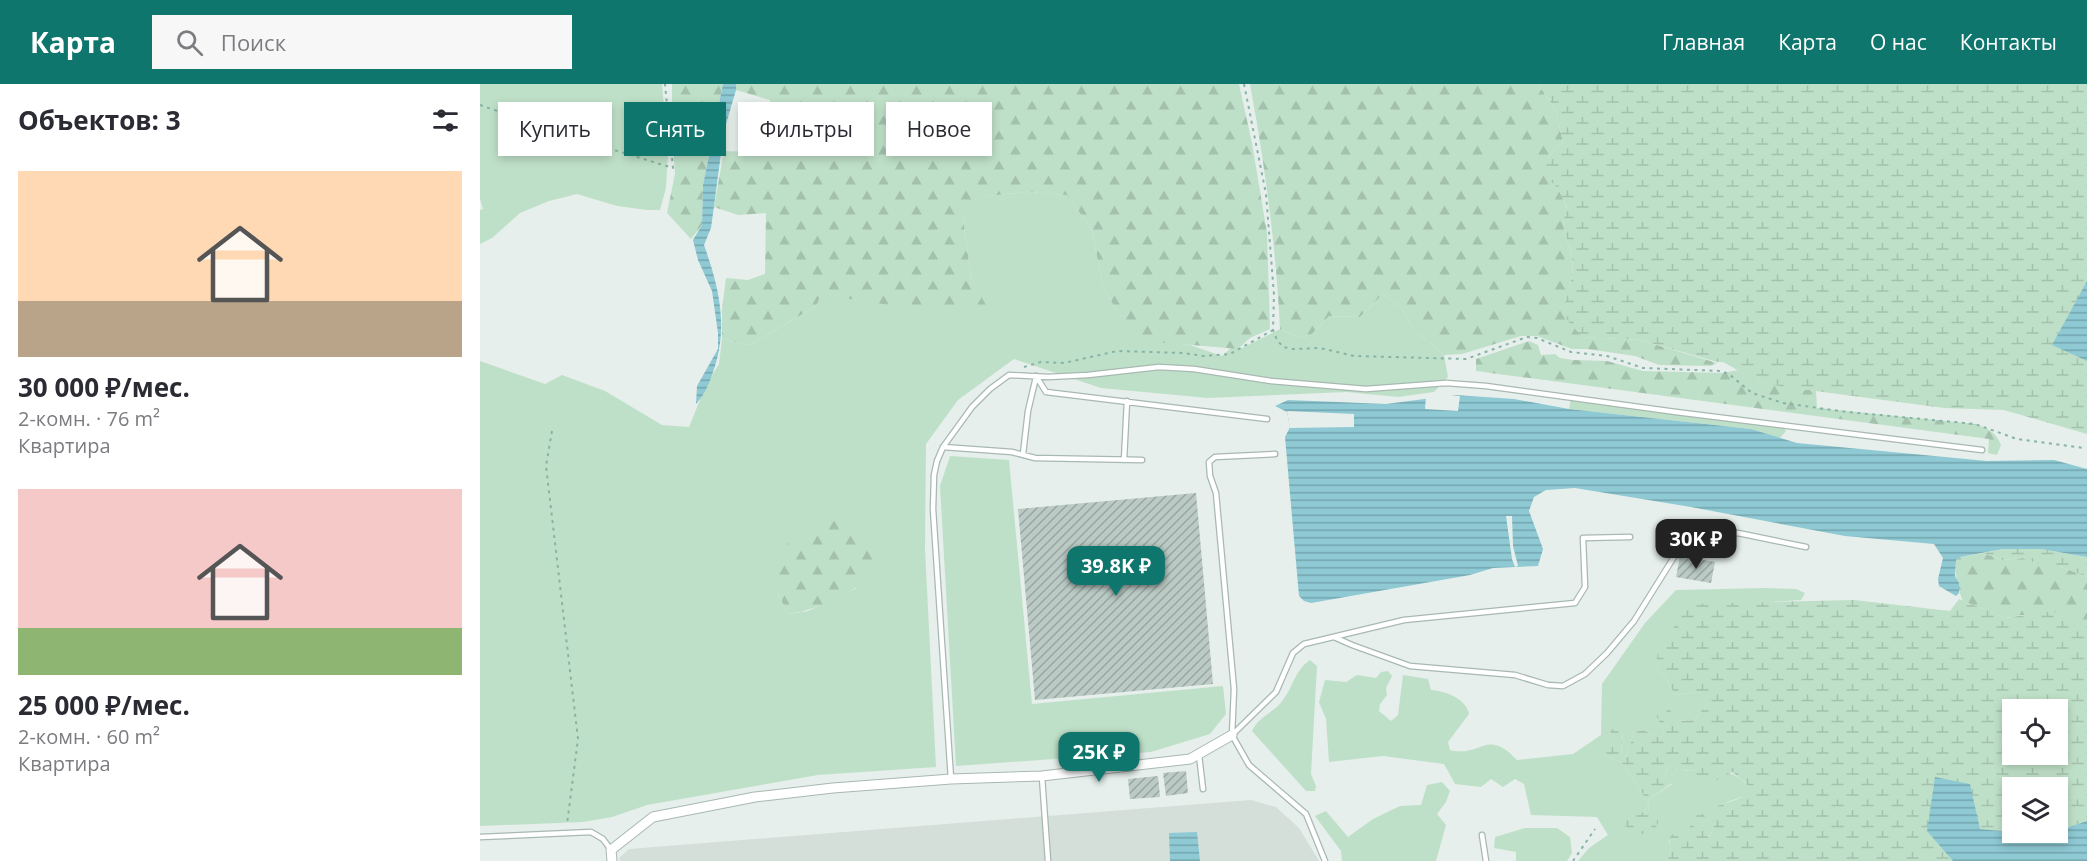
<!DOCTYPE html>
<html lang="ru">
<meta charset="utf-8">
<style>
body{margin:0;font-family:"Open Sans",sans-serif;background:#f7f7f7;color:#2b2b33;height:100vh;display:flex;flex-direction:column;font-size:22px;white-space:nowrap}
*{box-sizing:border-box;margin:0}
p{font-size:20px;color:#7c7c81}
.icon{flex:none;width:33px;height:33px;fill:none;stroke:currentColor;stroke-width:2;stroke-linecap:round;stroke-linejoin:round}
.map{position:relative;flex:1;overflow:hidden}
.panel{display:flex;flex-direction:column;background:#fff;width:480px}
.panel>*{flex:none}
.top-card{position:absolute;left:18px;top:18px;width:570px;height:54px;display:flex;gap:12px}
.fabs{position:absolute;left:1522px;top:615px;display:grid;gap:12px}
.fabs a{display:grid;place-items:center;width:66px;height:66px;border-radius:0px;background:#fff;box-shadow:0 3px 9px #0003;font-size:30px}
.price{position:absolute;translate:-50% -51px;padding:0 14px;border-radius:12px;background:#0f766e;color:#fff;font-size:20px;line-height:39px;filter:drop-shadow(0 2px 3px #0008)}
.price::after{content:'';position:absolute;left:50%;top:36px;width:18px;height:14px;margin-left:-9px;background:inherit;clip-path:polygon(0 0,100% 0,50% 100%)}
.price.on{background:#222;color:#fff}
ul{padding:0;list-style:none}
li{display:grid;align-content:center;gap:12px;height:318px;padding:0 18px}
li span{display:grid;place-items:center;height:186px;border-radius:0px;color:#555}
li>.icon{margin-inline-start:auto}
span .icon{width:108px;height:108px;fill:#fffc;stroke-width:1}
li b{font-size:26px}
h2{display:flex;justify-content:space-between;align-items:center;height:72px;padding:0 18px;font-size:26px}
.tag{padding:0 21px;border-radius:0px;background:#fff;box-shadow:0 3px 9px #0003;font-size:21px;line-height:54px}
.tag.on{background:#0f766e;color:#fff}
header{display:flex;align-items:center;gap:36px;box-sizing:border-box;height:84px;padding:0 30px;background:#0f766e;color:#fff}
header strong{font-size:28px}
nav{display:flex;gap:33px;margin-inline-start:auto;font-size:21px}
.search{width:420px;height:54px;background:#f7f7f7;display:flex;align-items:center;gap:15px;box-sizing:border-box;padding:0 21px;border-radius:0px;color:#7c7c81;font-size:22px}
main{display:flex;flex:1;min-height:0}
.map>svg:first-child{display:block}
</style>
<header>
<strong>Карта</strong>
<div class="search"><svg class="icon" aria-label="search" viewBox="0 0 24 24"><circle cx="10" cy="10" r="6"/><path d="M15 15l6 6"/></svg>Поиск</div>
<nav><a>Главная</a><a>Карта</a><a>О нас</a><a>Контакты</a></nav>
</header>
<main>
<section class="panel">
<h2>Объектов: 3<svg class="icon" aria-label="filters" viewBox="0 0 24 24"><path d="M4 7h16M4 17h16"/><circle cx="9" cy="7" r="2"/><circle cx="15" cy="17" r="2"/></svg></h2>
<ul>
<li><span style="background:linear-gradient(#ffd9b3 70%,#b9a48a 0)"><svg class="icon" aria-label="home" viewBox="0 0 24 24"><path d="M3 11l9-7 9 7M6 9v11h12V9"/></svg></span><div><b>30 000 ₽/мес.</b><p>2-комн. · 76 m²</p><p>Квартира</p></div></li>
<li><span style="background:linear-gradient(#f6c9c9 75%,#8fb573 0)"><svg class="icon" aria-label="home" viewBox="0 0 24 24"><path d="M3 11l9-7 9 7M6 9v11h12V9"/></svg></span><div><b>25 000 ₽/мес.</b><p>2-комн. · 60 m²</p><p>Квартира</p></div></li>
</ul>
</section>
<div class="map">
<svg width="1607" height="777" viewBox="0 0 1607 777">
<defs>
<pattern id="forest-firs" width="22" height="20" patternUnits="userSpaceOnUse" patternTransform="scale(1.5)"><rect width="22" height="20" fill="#bfe0c8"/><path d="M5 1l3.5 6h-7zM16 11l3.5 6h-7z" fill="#a4c1ad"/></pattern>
<pattern id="wetland-marsh" width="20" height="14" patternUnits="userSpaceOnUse" patternTransform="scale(1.5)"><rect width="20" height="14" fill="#bfe0c8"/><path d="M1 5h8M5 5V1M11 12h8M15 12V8" fill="none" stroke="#a4c1ad"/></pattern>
<pattern id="water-rules" width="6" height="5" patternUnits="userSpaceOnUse" patternTransform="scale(1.5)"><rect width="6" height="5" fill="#8ec9d4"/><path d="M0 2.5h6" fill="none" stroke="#74a5ad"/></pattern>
<pattern id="building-hatch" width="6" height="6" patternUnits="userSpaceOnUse" patternTransform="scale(1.5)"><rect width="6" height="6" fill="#bbcac4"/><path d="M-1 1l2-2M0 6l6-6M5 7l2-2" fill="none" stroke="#98a6a0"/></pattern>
</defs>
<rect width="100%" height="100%" fill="#e6efeb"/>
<path fill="#d4dfda" d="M771,716L796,723L819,744L839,777H140L139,774L149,765Z"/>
<path fill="#bfe0c8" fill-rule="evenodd" d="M0,0H182L188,69L186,104L180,126H167L137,122L97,110L69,117L40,129L12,154L0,160V126L3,125L0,115Z
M548,108L587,111L612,146L623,204L641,233L689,258L710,261L742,272L751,264H762L800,245L821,254L832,250L849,232L880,233L903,210L921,224L937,250L951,259L964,271L968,293L954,308L918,313L867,308L728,314L621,304L534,275L478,316L446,360L445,465L456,683L338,691L167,721L132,733L103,738L0,742V277L65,300L82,291L125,307L182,341L209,343L226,301L239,280L242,255L270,261L336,222L342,208L375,216L507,225L491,193L483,135L505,112ZM295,503L377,504L328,527L308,530Z
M1091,314L1302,342L1306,347L1300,354L1271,345L1089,325Z
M470,372L529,376L552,620L743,602L746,630L730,650L671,668L476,682L460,402Z
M1284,504L1316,505L1325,509L1321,516L1240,521L1208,520L1175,582L1186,594L1195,611L1216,608L1229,612L1228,619L1214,636L1199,637L1176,629L1184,649L1181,653L1175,652L1164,646L1154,648L1146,673L1141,672L1143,647L1124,671L1142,679L1159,703L1167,718L1165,729L1179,736L1169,729L1168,716L1192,700L1185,692L1188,683C1218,694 1249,674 1271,706L1267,711L1234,723L1235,739L1231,750L1227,753L1224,746H1209L1189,756C1191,764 1192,772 1185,777H1098L1109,764L1128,751L1117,733L1051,731L1044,700L1035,695L1023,703L1011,695L1001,703L975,700L964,680L903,672L849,678L846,635L839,618L845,596L866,598L877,591L896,594L901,588L908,587L912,592L906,604L907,611L900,620L899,627L911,637L918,631L923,591L948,595L951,606C965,607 986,614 989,630L968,658L970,666C1002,674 1006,643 1037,676L1093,670L1121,651L1122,600L1165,539L1196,506Z
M830,576L837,582L831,690L836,702L835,707H826L772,647C778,633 795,628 803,616C813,603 815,586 830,576Z
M962,698L970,707L966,718L957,730L966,741L956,777H862L861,767L835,732L846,727L868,753L893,735L920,722L941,721L947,701Z
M1045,744H1077L1090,753L1092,769L1087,777H1036V768L1014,764L1015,753Z"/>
<path fill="url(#forest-firs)" d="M192,0H243L238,24L230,46L229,72L223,101L222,141L211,155L187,129L195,90L192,50Z
M256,0H759L772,59L787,149L790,245L770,254L758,265L642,255L641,233L623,204L612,146L587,111L548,108L506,112L483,135L491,193L508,225L430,224L375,216L342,209L336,222L270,261L242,255V225L246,194L268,196L285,190L286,129L258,131L234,123L244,67L274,68L292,56L290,16L256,6Z
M770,0H1058L1075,25L1083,58L1067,74L1087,125C1078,146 1089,153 1092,174C1095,193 1087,212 1083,230L1103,253L1160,256L1237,279L1231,282L1179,281L1155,272L1107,265H1092L1057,252H1041L982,270L964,271L951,259L937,250L921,224L903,210L880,233L849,232L832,250L821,254L800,245C796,163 785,81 770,0Z
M1049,257L1058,261L1061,271L1075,270L1080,274L1093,276L1127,277L1163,287L1243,289L1258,286L1279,298L1336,307L1337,324L1495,340C1508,344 1516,348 1521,361L1517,371L1508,369L1509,355L996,287V275Z
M360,436L380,452L393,470L392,493C367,511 338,526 308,530L295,503L300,472L312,454L332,441Z
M1504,469L1522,476L1543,474L1563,482H1579L1607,493V540L1542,531L1525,534L1483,517C1477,504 1475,490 1476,476L1480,473Z"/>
<path fill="url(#wetland-marsh)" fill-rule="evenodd" d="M1058,0H1607V350L1524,326L1464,324L1305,303L1279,298L1243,278H1237L1160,256L1102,253L1082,230C1087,211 1095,193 1092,174C1089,153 1078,146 1087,124L1077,103L1062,89L1067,74L1083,58L1075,25Z
M1523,465H1561L1607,473V493L1579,482H1563L1543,474L1522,476L1504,469Z
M1479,515L1525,534L1572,527L1607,540V777H1185C1195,770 1187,760 1191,751L1209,746L1213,732L1222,729L1229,738L1224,746L1228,753L1231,750L1235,739L1229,734L1228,727C1241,717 1262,719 1270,705L1265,698L1252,688L1218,706L1216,687L1197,686L1188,683L1185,692L1192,699L1168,716L1169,729L1180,735L1172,750H1161L1139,739L1144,724L1165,729L1167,718L1159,703L1142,679L1124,671L1119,663L1133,657L1130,646L1138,644L1143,647L1141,671L1146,673L1154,648L1164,646L1175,652L1181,653L1184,649L1175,628L1189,625L1199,637L1214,636L1228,619V612L1216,608L1195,611L1186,594L1175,582L1178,569L1208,520L1374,516L1470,527ZM1533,626H1578V670H1533ZM1533,704H1578V748H1533Z"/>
<path fill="url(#water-rules)" d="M243,0H256V6L244,47L231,144L224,161C239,203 249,244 233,288C229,300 225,310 216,320L217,302L238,265V249L232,207L218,176L213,156L222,141L223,101L229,72L230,46L238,24Z
M1607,197V277L1572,261Z
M975,311L1034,315L1089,325L1271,345L1317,359L1507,377L1574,376L1607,385V473L1561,465H1523L1480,473L1476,476L1475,492L1479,499V509L1476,512L1459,502L1458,495L1463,474L1454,460L1365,452L1211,423L1095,404L1066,406L1054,413L1049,427L1063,465L1058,482L1013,484L990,491L831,519L824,517L819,512L805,353L810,343L807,328L795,322L808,316L906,320Z
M1455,693L1490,700L1500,745L1565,751L1578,748V747L1607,737V777H1473L1447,747Z
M717,748L720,777H690L689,749Z"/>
<path fill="#e6efeb" d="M962,310L980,312L978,327L945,325L946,312Z
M807,327L874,330V343L810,344Z
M1026,432H1032L1033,462L1038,482L1035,483L1032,475Z"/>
<path fill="url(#building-hatch)" d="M716,409L733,600L555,616L538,425Z
M1200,472L1235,478L1231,499L1196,493Z
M706,687L708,709L686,712L683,689Z
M678,692L680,713L650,715L648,695Z"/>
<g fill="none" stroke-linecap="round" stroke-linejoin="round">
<g stroke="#a8b8b2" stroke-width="7">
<path id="lane" d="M556,292L566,308L787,335
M463,363L532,368L555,374L662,376
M543,370L548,327L556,293
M795,370L735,373L729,378L730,392L736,409L754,605L752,651L769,681L826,730L845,777
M644,376L647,317
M854,553L872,561L930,582L1035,591L1068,601L1083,602L1105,590L1127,569L1154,537L1194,473L1222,451L1258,449L1326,463
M752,651L796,608L813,569L824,560L924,536L1095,519L1105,503L1103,454L1150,453
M719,671L723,705
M562,693L568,777
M471,695L453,425L454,391L457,377L463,363L492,323L510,305L529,291L568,293L608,291L679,283L714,285L791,297L886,305L966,299L1006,302L1196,328L1502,366
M1002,751L1006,777
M0,753L111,748L123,755L131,766"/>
</g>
<g stroke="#a8b8b2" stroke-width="11">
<path id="street" d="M132,777L131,766L173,733L275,713L353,704L471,695L562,692L710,675L752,651"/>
</g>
<path stroke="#86b3a5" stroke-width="2" stroke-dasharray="3 4.5" stroke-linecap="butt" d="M764,0L786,110L794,211L793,246L797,256L803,263L813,265L840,264L874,272L986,275L1047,253L1057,254L1091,268L1127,272L1163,284L1242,287L1250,291L1272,309L1303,319L1367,328L1495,340L1537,355L1604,364
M0,21L105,57L193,84L185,0
M544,283L561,278L584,279L637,267L704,269L723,272L750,270L793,246
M72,347L66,382L98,655L87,740
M1093,777L1115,745"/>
<use href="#lane" stroke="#fff" stroke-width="4.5"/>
<use href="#street" stroke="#fff" stroke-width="9"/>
</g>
</svg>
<div class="fabs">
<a><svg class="icon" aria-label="locate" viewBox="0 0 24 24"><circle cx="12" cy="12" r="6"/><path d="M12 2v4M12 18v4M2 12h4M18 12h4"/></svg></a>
<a><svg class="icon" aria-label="layers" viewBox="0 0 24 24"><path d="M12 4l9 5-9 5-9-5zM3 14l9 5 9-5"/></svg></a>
</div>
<b class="price on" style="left:1216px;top:486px">30K ₽</b>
<b class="price" style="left:636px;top:513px">39.8K ₽</b>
<b class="price" style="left:619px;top:699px">25K ₽</b>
<div class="top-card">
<a class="tag">Купить</a>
<a class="tag on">Снять</a>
<a class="tag">Фильтры</a>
<a class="tag">Новое</a>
</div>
</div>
</main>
